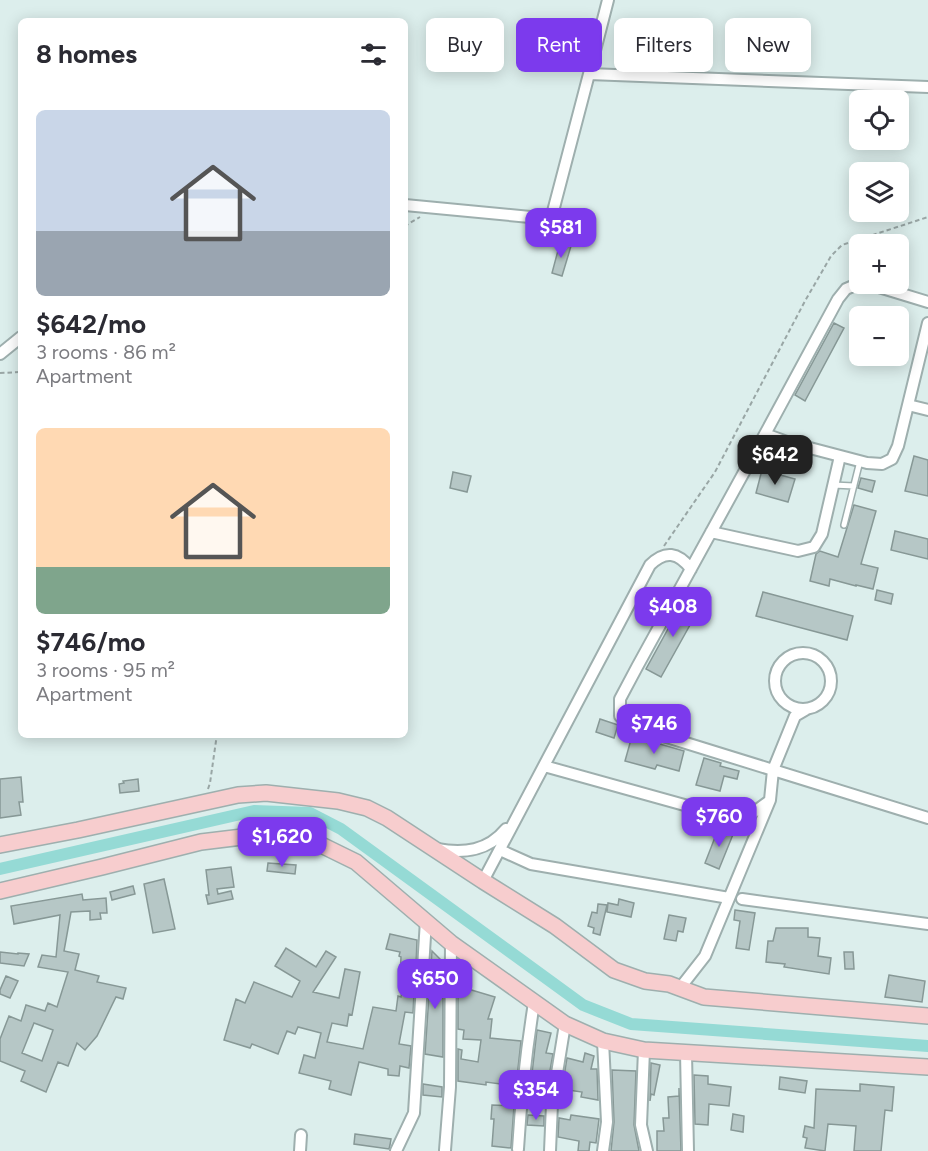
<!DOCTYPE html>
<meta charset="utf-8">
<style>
body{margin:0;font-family:Figtree,sans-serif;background:#f2f2f3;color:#2b2b33;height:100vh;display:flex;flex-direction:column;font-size:22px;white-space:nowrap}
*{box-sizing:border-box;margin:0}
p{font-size:20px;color:#7c7c81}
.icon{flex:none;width:33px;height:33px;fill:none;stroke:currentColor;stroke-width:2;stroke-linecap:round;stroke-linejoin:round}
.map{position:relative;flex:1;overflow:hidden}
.panel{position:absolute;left:18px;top:18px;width:390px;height:720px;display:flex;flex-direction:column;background:#fff;border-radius:9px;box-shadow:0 3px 15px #0003}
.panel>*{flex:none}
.hud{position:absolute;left:426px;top:18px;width:411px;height:54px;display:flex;gap:12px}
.tools{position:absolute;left:849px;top:90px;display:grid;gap:12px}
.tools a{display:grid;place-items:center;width:60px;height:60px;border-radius:9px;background:#fff;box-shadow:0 3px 15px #0003;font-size:30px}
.price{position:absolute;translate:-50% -51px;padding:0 14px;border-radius:12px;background:#7c3aed;color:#fff;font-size:20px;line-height:39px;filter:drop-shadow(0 2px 3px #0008)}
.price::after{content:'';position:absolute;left:50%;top:36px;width:18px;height:14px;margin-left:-9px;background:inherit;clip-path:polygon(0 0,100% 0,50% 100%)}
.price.active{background:#222;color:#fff}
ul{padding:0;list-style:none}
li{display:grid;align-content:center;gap:12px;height:318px;padding:0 18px}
li span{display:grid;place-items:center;height:186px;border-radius:9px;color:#555}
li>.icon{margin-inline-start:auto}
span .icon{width:108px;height:108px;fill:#fffc;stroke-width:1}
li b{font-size:26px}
h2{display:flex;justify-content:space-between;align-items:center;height:72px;padding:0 18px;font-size:26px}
.pill{padding:0 21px;border-radius:9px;background:#fff;box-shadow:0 3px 15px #0003;font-size:21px;line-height:54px}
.pill.active{background:#7c3aed;color:#fff}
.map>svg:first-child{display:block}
</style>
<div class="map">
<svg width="928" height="1151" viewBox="0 0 928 1151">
<rect width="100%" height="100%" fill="#dceeec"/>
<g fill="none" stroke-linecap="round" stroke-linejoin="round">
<path stroke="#95dad5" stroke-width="12" d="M0,869L254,811L310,813L341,829L583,1005L631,1024L928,1046"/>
</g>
<path fill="#b6c7c6" stroke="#879896" stroke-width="1.5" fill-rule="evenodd" d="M560,243L571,246L562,276L552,273Z
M834,323L844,328L805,401L795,395Z
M914,456L928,460V496L905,491Z
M762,470L795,479L788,502L756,493Z
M453,472L471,476L467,492L450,488Z
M861,478L875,481L872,492L858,488Z
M854,505L876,511L861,564L878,568L873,589L856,585V586L830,579L829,586L810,581L816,554L820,551L838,557Z
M895,531L928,539V559L891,550Z
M877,590L893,594L891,604L875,600Z
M763,592L853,616L847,640L756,616Z
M685,598L700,607L661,677L646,669Z
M600,719L618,725L614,738L596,732Z
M632,736L684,751L679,771L657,765L655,769L625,761Z
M704,758L721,763L720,766L739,771L737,779L724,776L720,791L696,785Z
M21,777L23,802H19L21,815L0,818V779Z
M138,779L139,791L120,793L119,784L124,783L123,781Z
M719,827L734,832L719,869L705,863Z
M268,863L296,865L295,874L267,871Z
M231,867L234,887L217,889L218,894L231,891L233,899L208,904L206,895H209L206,870Z
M164,879L175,929L153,933L144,884Z
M133,886L135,894L112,900L110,892Z
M82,894L83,900L106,898L107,913H100L101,919L90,920V911L71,912L64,951L79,954L75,970L99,976L97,982L126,988L123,999L116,997L97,1036L85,1050L77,1043L68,1066L58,1062L46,1092L21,1081L25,1071L0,1061V1039L9,1016L21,1021L26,1005L45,1011L48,1003L57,1007L68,972L38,967L42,955L56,957L60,915L14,924L11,906ZM34,1023L53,1030L42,1061L22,1053Z
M619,899L634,903L631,917L607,912L608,903L618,905Z
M598,904L607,905L600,935L593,933L594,928L588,926L592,912L597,913Z
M735,910L755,913L749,950L736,948L740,921L734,920Z
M669,915L686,918L683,932L678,931L676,941L664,939Z
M776,928H808V937L820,938L818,956L831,958L829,974L784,967L785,964L766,962L768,941H773Z
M390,934L417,940L416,964L414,973L415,971L413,1013L405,1012L399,1044L411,1046L409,1068L400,1066L399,1076L388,1075V1069L359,1062L351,1095L329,1089L331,1081L299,1073L304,1055L315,1058L321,1033L298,1027L295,1034L287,1031L278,1054L252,1044L250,1048L224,1040L236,999L245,1003L254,982L292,997L300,981L275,966L286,948L316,967L326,951L336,957L313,992L339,998L345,969L360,972L352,1015L349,1014L347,1026L332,1023L327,1042L363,1049L373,1007L396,1011L398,996L401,997L404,975H400L401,957L399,956L400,952L386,949Z
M432,951L443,962V1057L425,1054Z
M0,952L18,954V953L29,954L24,966L0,963Z
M844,952H853L854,969H845Z
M889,975L925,981L922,1002L885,997Z
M6,976L18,981L10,998L0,994V990Z
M458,986L495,997L488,1019H492L490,1038L521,1041L516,1086L486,1082V1085L458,1081V1049L462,1050L461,1059L478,1062L481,1040L463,1039L464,1030L458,1029Z
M537,1030L551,1033L546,1053L553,1054L546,1092L530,1091Z
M585,1053L594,1056L591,1069H597L598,1100L581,1097L582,1092L562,1089L567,1058L583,1062Z
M651,1063L660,1065L654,1095L651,1094L650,1101Z
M612,1070L636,1071L634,1125L639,1151H611L614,1122Z
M694,1075L708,1076V1084L731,1087L729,1106L709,1104L708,1125L695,1124Z
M780,1077L807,1081L805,1093L779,1089Z
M423,1084L442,1087V1097L423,1095Z
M860,1084L894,1087L892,1111L885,1110L881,1151H854L856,1126L828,1124L825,1151L805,1148L807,1138L803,1137L805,1126L814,1128L816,1089L860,1091Z
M679,1088L681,1151H657V1131H664L663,1118H669L668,1097L679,1096Z
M492,1105L514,1106L511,1148L492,1146L494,1119H491Z
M733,1114L744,1116L743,1132L731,1130Z
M528,1115L544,1116V1126L527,1125Z
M571,1115L599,1119L596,1143L590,1142L589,1151H578L579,1141L558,1137L559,1118L570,1120Z
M355,1134L391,1139L390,1145L389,1149L354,1144Z"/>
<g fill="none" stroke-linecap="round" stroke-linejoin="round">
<g stroke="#9eafae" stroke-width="8">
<path id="lane" d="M833,485L854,486
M844,525L860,461"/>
</g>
<g stroke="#9eafae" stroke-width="14">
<path id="street" d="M589,74L608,0
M405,205L551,219L589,74L928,87
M860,283L846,289L838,299L765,434L637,667L620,699V716L631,726L928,818
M864,284H869L928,302
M0,354L21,337
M908,405L928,410
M765,434L787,442L867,463L882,464L892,459L898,446L928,323
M711,532L798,551L814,547L822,534L840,456
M775 681a28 28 0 1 1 56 0a28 28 0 1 1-56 0Z
M544,766L742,821L768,802
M437,849C464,854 488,851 506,829
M500,850L531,864L729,898
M483,881L650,565C665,550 678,552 691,569
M742,899L928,924
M680,988L705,956L770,800L773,770L795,716L807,709
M603,1041L607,1122L603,1151
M644,1050L641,1125L647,1151
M686,1053L688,1151
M518,1149C521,1100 526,1052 534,1003
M445,1150L450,1087L451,943
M300,1151L301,1135
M396,1151L414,1113L426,920
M550,1151L552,1104L565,1024"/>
</g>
<g stroke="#9eafae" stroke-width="18">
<path id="secondary" d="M0,845L78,830L238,795L266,793L338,801L367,808L387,818L483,881L555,926L614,970L645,981L669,984L704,997L928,1016
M0,891L102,867L201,842L275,833L307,838L356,862L451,943L565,1024L603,1041L644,1050L928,1067"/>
</g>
<path stroke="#99a6a5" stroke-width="2" stroke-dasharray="4.5 3" stroke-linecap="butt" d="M405,227L408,224L420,217
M0,373L21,372
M664,546L715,472L805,301L831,256L842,245L928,217
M208,789L210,783L216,741L218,735"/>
<use href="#lane" stroke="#fff" stroke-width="5"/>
<use href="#street" stroke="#fff" stroke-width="10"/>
<use href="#secondary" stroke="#f7cdce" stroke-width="15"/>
</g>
</svg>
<div class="tools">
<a><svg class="icon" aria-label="locate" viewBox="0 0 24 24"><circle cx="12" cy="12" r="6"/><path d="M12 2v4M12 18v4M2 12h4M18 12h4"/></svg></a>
<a><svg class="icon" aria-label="layers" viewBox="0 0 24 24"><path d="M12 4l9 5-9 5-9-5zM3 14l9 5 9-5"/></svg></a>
<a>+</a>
<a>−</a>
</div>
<b class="price" style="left:561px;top:259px">$581</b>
<b class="price active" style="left:775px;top:486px">$642</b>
<b class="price" style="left:673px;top:638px">$408</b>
<b class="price" style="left:654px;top:755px">$746</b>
<b class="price" style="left:719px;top:848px">$760</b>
<b class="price" style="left:282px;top:868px">$1,620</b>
<b class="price" style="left:435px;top:1010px">$650</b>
<b class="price" style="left:536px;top:1121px">$354</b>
<div class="hud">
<a class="pill">Buy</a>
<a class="pill active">Rent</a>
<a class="pill">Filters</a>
<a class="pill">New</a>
</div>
<section class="panel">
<h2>8 homes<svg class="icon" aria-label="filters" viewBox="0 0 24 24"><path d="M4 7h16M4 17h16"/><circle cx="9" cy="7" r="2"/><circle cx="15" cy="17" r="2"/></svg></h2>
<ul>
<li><span style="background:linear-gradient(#c9d6e8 65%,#9aa5b1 0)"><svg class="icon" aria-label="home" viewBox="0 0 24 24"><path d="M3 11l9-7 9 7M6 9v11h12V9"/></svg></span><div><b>$642/mo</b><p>3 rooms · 86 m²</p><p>Apartment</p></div></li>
<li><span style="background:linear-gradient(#ffd9b3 75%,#7fa58c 0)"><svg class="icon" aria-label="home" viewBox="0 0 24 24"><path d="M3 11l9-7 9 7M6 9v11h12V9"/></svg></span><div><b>$746/mo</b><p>3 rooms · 95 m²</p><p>Apartment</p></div></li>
</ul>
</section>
</div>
